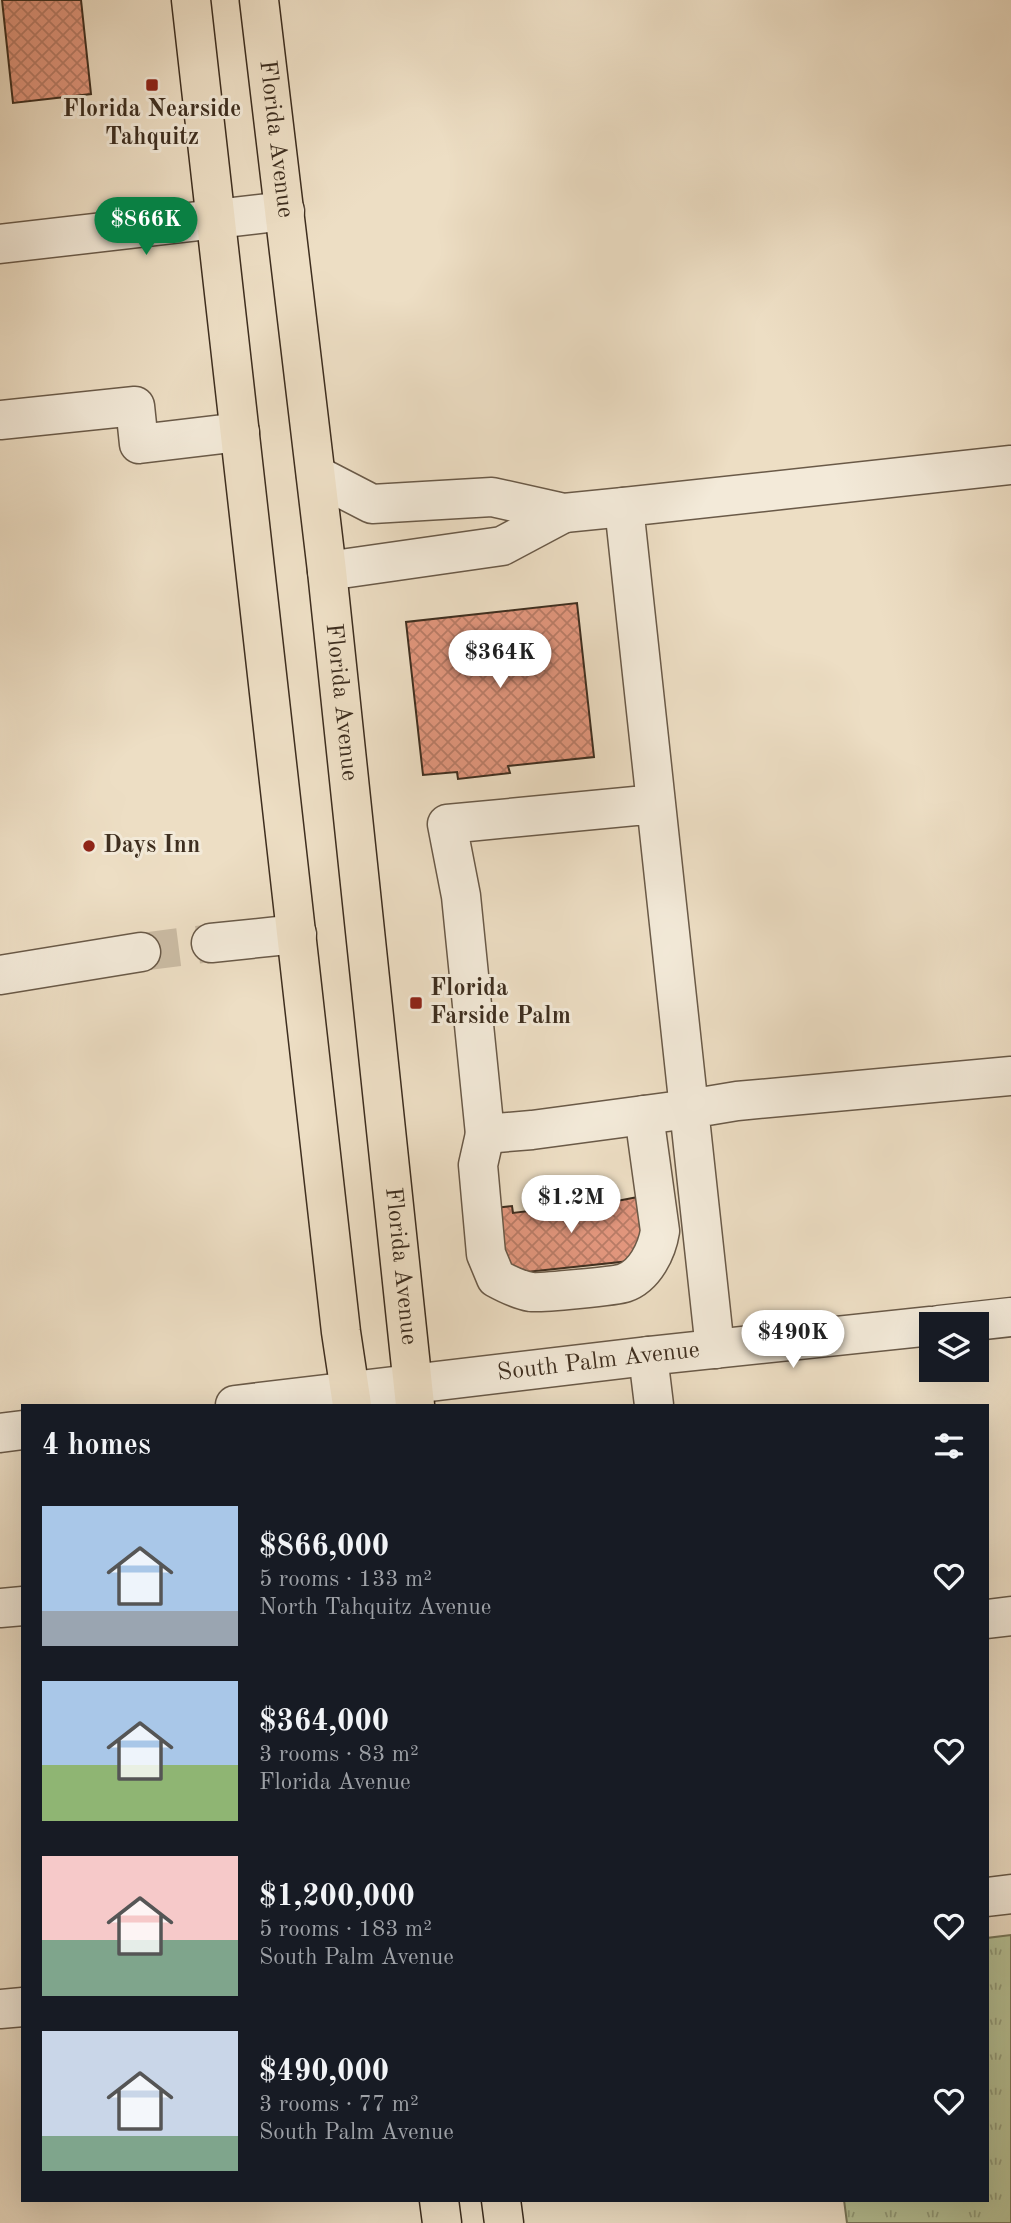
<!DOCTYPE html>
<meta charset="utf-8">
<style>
body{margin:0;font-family:"Old Standard TT",serif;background:#20242c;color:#f1f3f6;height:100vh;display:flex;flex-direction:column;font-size:26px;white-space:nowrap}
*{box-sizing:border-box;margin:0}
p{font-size:23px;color:#9ea1a6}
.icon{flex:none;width:38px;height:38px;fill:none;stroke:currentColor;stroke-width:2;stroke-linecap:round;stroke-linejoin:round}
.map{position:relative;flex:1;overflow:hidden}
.drawer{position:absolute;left:21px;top:1404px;width:968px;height:798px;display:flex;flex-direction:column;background:#171b24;border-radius:0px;box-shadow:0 7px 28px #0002}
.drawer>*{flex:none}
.fabs{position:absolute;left:919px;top:1312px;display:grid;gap:14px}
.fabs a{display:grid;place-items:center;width:70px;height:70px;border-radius:0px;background:#171b24;box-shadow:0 7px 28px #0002;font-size:35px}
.price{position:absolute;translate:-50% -60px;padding:0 16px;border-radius:24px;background:#fff;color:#222;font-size:23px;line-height:46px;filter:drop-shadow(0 2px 4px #0008)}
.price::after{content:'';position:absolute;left:50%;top:42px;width:21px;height:16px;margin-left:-10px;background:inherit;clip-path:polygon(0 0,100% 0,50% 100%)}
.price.on{background:#0b8043;color:#fff}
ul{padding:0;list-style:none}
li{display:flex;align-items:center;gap:21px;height:175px;padding:0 21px}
li span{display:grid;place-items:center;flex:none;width:196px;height:140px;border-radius:0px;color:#555}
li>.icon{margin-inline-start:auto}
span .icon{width:84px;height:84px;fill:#fffc;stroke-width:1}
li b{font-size:30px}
h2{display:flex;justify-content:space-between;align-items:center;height:84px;padding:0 21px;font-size:30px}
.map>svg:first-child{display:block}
</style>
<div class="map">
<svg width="1011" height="2223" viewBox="0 0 1011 2223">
<defs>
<pattern id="grass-tufts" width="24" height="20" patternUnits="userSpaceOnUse" patternTransform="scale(1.75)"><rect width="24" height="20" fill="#b7c195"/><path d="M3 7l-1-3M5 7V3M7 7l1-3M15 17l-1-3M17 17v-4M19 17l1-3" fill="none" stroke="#969d79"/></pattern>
<pattern id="building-cross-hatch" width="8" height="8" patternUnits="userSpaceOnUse" patternTransform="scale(1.75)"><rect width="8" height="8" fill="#e3977e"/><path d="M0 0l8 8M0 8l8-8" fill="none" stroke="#b97c67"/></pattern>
</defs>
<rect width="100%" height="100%" fill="#eddec4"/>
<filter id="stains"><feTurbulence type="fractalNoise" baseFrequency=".00286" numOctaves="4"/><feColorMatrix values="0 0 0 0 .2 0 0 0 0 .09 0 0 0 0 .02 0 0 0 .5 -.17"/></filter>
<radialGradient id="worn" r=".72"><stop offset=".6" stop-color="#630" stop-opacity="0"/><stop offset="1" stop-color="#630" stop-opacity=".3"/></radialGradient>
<path fill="url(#grass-tufts)" stroke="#7a785a" stroke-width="2" d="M1011,1935V2223H847L844,2200H987V1938Z"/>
<path fill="url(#building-cross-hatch)" stroke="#3e2e1f" stroke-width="2" d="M2,0H81L91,94L13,103Z
M577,603L594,757L508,766L510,773L458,779L457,772L423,775L406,622Z
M610,1194L617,1201L638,1197L646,1240L630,1261L517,1273L500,1256L495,1208L512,1206L513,1213L602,1202L601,1195Z"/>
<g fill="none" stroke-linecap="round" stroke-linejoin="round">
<path stroke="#cabba3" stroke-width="38" stroke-dasharray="38 19" stroke-linecap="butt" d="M141,952L211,943"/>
<g stroke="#6a5a48" stroke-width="41">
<g id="minor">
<path d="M0,244L285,211"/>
<path d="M0,420L135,406L139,444L240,432"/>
<path d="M316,475L372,504L492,497L564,513L624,507"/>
<path d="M327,571L502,546L564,513"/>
<path d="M656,804L447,824L461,896L485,1134L532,1130L689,1109L624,507L1011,465"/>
<path d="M211,943L297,934"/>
<path d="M0,975L141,952"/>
<path d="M485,1134L478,1165L486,1254L496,1278C507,1284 519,1290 531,1292C540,1293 616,1286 624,1283C645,1276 657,1250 660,1231L644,1115"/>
<path d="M939,1325L1011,1317"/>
<path d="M715,1349L689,1109L737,1101L1011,1076"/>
<path d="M648,1356L654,1405"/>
<path id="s1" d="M235,1405L648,1356L931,1326"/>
<path d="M0,1433L23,1430"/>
<path d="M0,1608L23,1606"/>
<path d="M987,1619L1011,1616"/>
<path d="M987,1897L1011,1894"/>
<path d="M0,2009L23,2007"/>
</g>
</g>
<g stroke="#3e2e1f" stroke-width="41">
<g id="major">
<path d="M191,0L341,1332L352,1405"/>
<path id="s2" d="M259,0L327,571L415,1405"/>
<path d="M439,2200L442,2223"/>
<path d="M501,2200L504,2223"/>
</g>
</g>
<use href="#minor" stroke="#f3ead9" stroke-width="38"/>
<use href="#major" stroke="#eddec4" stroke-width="38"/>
</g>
<g fill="#8f2418" stroke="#f3ead9" stroke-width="2.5">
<rect x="145" y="78" width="14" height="14" rx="3.5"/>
<circle cx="89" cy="846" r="7"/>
<rect x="409" y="996" width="14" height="14" rx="3.5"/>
</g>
<g text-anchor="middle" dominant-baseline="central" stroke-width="6" stroke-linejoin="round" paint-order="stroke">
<g font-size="24" font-weight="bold" fill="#3e2e1f" stroke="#f3ead9" text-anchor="start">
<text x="152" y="110" text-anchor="middle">Florida Nearside<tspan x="152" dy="28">Tahquitz</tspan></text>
<text x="103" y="846">Days Inn</text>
<text x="430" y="989">Florida<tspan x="430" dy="28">Farside Palm</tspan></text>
</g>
<g font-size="24" fill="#3e2e1f" stroke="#f3ead9">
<text stroke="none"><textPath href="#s2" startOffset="140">Florida Avenue</textPath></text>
<text stroke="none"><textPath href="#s2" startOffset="707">Florida Avenue</textPath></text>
<text stroke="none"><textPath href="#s2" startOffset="1274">Florida Avenue</textPath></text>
<text stroke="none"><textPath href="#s1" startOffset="366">South Palm Avenue</textPath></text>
</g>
</g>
<rect width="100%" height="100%" filter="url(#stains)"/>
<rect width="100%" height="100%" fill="url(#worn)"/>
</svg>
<div class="fabs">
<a><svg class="icon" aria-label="layers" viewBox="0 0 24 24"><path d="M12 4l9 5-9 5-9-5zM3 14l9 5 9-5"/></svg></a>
</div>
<b class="price on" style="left:146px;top:257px">$866K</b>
<b class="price" style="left:500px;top:690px">$364K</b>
<b class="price" style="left:571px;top:1235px">$1.2M</b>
<b class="price" style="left:793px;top:1370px">$490K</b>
<section class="drawer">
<h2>4 homes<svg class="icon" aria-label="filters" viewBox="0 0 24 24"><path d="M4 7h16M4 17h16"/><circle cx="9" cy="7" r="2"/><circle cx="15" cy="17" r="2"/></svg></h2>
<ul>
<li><span style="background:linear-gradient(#a9c7e8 75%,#9aa5b1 0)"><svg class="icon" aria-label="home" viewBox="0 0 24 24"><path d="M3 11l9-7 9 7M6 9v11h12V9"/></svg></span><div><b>$866,000</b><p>5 rooms · 133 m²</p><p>North Tahquitz Avenue</p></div><svg class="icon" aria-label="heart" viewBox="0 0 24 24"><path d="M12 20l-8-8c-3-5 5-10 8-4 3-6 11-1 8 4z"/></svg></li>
<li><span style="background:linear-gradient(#a9c7e8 60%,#8fb573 0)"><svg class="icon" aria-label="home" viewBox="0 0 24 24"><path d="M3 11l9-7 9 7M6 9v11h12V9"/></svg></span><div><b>$364,000</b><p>3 rooms · 83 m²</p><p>Florida Avenue</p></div><svg class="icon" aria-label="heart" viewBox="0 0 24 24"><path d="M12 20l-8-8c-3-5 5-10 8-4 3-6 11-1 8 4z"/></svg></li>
<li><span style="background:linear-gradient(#f6c9c9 60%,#7fa58c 0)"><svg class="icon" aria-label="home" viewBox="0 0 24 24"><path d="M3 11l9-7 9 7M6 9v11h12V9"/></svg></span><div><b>$1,200,000</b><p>5 rooms · 183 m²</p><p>South Palm Avenue</p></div><svg class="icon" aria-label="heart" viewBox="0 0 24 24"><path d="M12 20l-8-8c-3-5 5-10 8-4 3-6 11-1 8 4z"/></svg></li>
<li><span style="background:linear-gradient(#c9d6e8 75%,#7fa58c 0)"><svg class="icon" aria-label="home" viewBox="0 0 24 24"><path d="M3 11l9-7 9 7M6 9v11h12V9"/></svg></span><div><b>$490,000</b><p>3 rooms · 77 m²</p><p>South Palm Avenue</p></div><svg class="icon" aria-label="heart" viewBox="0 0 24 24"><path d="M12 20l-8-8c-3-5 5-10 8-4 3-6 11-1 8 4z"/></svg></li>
</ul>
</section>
</div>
